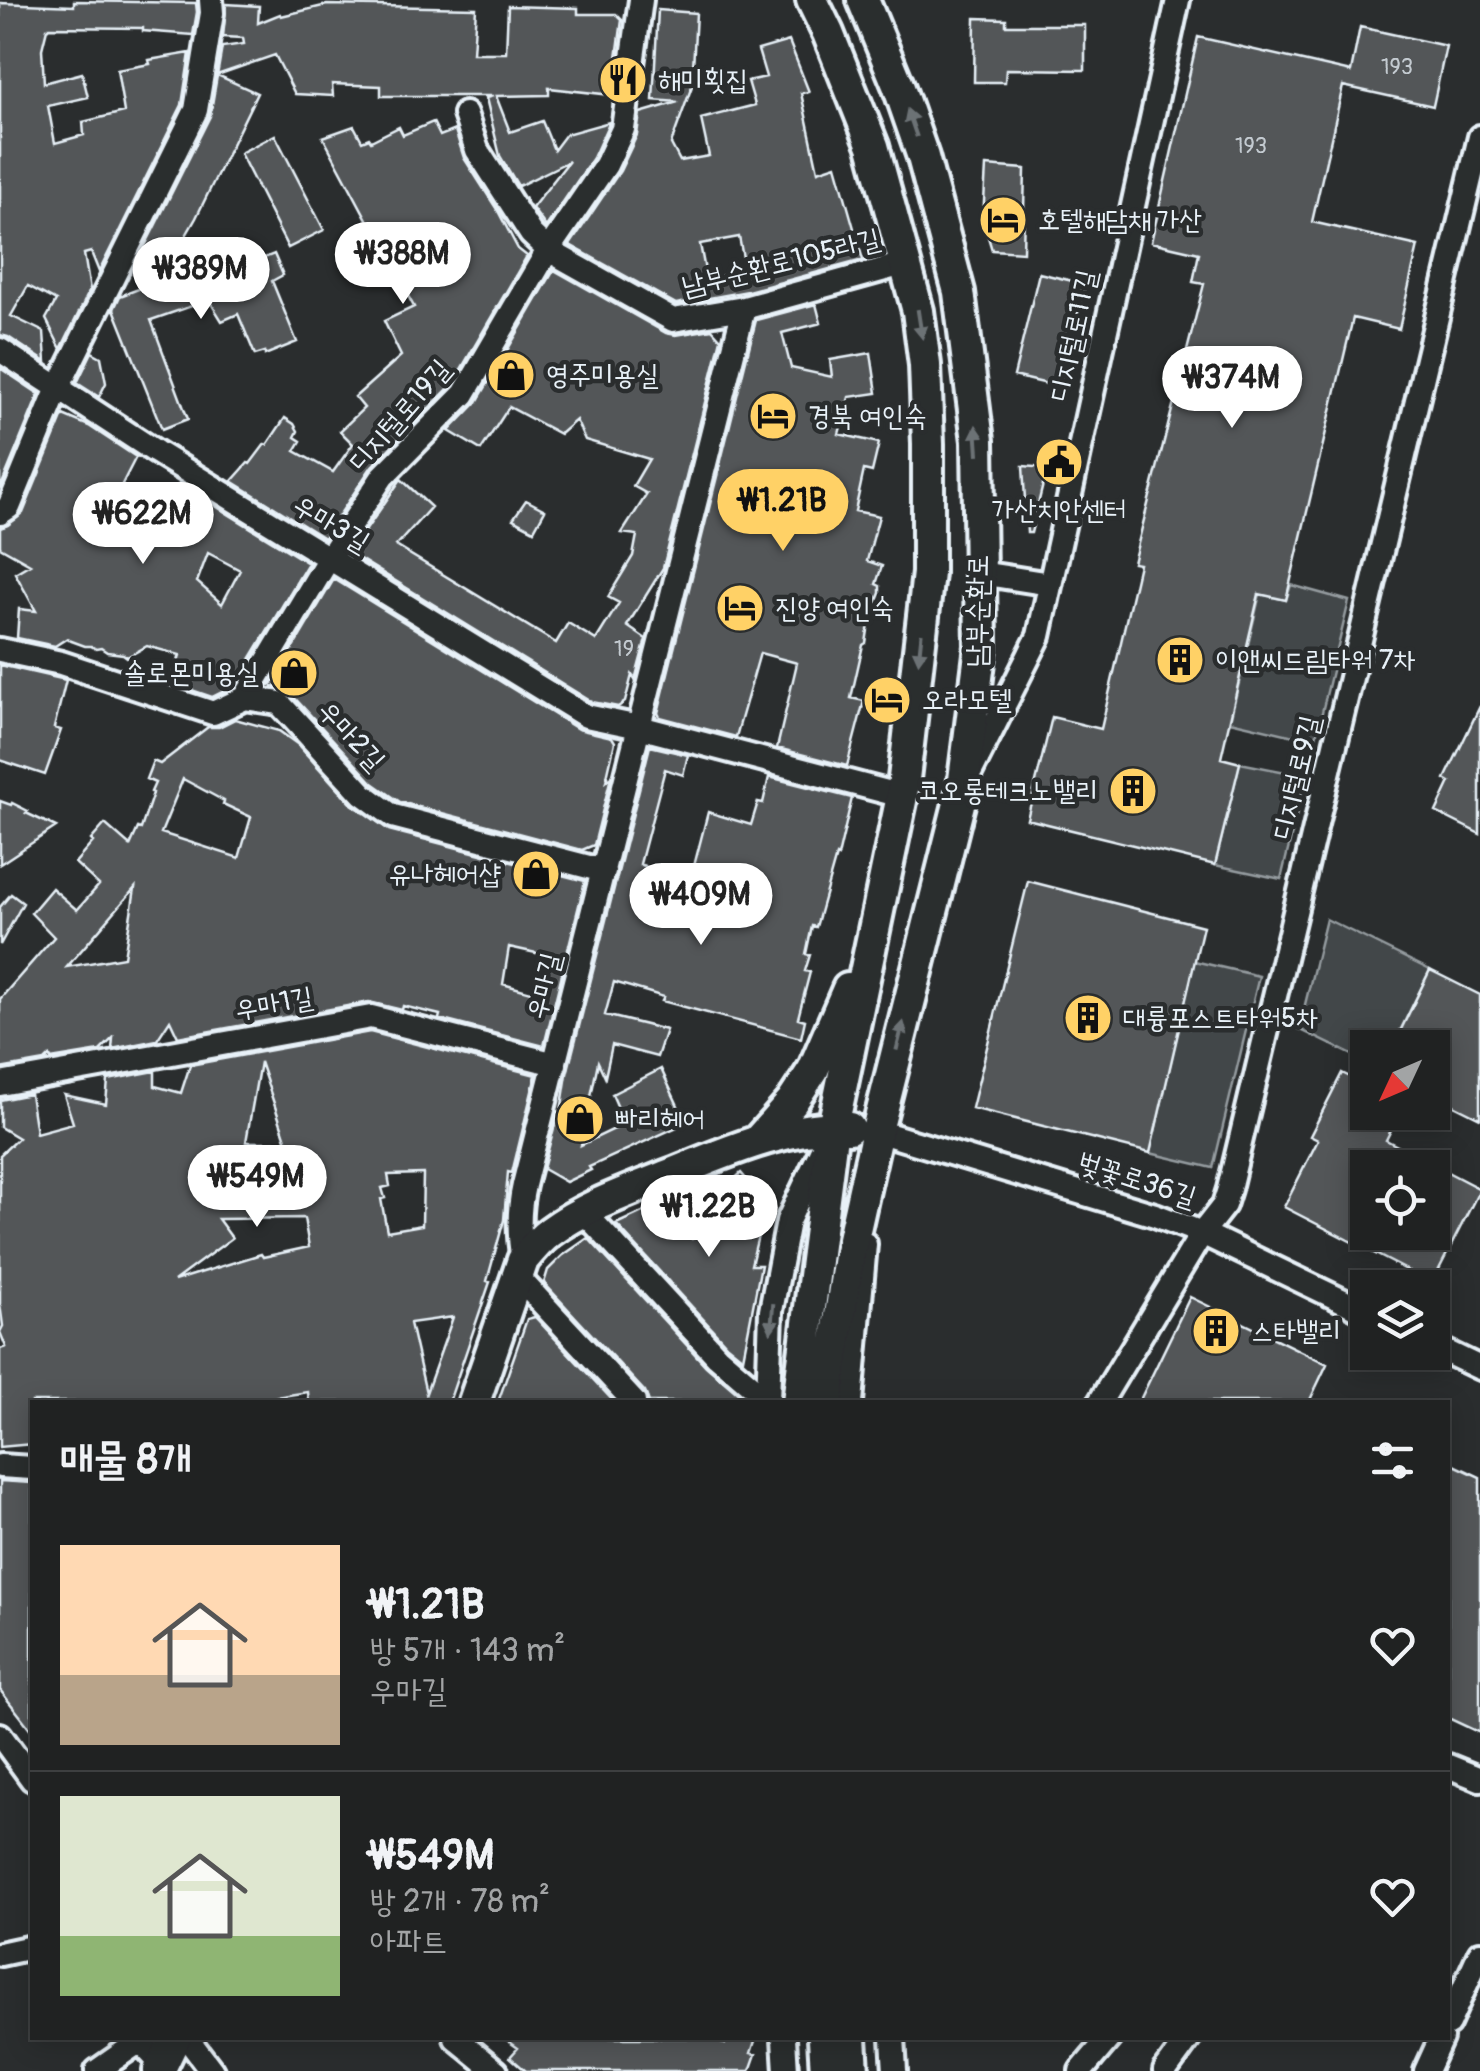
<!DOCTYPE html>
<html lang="ko">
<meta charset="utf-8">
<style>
body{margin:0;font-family:Pangolin,"Poor Story",sans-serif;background:#282a2a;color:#f1f3f6;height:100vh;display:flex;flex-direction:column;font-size:38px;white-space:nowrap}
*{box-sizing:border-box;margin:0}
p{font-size:32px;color:#a2a4a5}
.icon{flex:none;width:55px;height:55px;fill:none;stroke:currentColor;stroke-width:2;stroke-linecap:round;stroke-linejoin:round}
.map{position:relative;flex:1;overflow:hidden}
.side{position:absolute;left:30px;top:1400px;width:1420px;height:640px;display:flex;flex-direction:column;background:#202222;border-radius:0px;box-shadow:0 5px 25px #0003,0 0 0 2px #3d3f40}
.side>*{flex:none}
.needle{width:65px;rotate:226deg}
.tools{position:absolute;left:1350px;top:1030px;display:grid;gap:20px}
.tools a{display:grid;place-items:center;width:100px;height:100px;border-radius:0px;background:#202222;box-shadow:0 5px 25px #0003,0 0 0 2px #3d3f40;font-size:50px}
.price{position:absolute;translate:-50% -85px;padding:0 22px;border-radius:35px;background:#fff;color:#222;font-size:32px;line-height:65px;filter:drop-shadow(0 2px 5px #0008)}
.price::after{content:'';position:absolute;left:50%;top:60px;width:30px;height:22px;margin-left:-15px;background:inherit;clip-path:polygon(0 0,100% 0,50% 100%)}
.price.active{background:#ffd166;color:#111}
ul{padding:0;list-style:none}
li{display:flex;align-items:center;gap:30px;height:250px;padding:0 30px}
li+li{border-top:2px solid #3d3f40}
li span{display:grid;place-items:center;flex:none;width:280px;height:200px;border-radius:0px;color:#555}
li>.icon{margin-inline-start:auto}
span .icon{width:120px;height:120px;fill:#fffc;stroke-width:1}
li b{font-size:42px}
h2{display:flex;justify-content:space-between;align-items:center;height:120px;padding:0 30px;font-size:42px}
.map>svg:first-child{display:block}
</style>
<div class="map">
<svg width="1480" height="2071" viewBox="0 0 1480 2071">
<rect width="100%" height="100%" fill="#2a2d2e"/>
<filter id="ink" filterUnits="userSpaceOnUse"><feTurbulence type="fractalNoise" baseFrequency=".01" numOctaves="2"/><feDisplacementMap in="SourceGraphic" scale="20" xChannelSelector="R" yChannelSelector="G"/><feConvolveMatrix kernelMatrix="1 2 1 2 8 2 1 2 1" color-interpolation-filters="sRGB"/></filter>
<g filter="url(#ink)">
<path fill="#424648" stroke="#959ca0" stroke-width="2.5" d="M1291,585L1349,601L1315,741L1230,721L1260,594L1286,600Z
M1240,763L1306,776L1281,879L1215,865Z
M1326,919L1430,970L1392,1047L1368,1048L1367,1062L1299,1029Z
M1194,961L1259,976L1213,1168L1150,1153Z"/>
<path fill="#535759" stroke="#e8f1f8" stroke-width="2.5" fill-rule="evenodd" d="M74,1L196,3L197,12L193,35L143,31V28L49,27L47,29L42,49L44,83L82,73L88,97L48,106L55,143L84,135L83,122L124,112L117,70L150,64L149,60L190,53L182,105L99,272L91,252L84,254L90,290L61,349L46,319L56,301L28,286L11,316L44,332L46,362L8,337L0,335V3L74,6Z
M226,4L259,6L258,23L280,14L281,16L327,5L476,8L473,53H506L508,6L578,8V14H616L622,20L612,95L549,88V95L496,96L510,132L542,121L554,150L566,134L609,122L608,125L593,158L546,227L532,208L569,161L518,186L500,156L486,98L493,96H381V86L332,84L333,96L295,94L275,55L217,75L257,93L196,218L164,274L138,260L210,116L222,47L244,44L243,38L223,37Z
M658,10L696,13L692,86L671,144L680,161L709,156L701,119L755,105L748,81L766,77L758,50L789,41L809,92L801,93L818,171L836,165L863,260L748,291L676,304L570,245L620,171L637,135L640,113L678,102L653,100ZM739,237L745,268L707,281L700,244Z
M975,18L1006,19V25H1085V70L1006,69L1005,82H974Z
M1360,27L1446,46L1433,106L1343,86L1312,222L1418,246L1399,329L1353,318L1286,600L1259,594L1221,758L1240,763L1215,865L1027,819L1052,717L1101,729L1139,564L1133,563L1204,284L1193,282L1199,253L1151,242L1198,37L1351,72Z
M433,122L440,136L455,130L464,158L498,211L518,249L527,256L452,385L372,466L324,538L232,481L248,463L250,464L265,444L267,445L285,418L294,424L298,431L295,437L301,441L295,451L333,472L353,444L340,431L364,408L355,397L401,356L384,321L414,307L323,137L354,126L362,141L369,138L371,141L399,127L403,135Z
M275,135L324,230L288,248L240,153Z
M986,166L1025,169L1023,252L992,250L983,220Z
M274,254L283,275L272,281L297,342L265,355V352L255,355L238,314L222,321L209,300L151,320L188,419L162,429L114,309L120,296L194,268L200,284Z
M554,270L666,333L676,335L712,329L721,339L663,568L627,626L646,639L635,680L632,675L625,702L618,707L592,702L350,553L401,479L431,507L396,546L556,643L568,623L596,640L619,603L608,597L633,556L637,535L622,533L647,494L633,486L649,459L585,440L576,420L560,434L509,407L481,450L449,431L477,402Z
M1039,273L1085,284L1060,387L1014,376Z
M816,304L821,323L782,333L791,368L832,377L830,360L871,353L877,393L849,397L839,434L879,443L872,472L864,470L855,511L879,516L867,561L882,566L876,584L880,586V593L870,618L866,643L863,645L851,698L864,701L847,766L777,748L797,663L760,653L736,737L660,717L658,713L756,320Z
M92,352L101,357L106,383L99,397L77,383Z
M0,368L39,394L0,489Z
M63,415L89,426L136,457L113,502L152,511L178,485L183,486L308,563L234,686L212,697L171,683L180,655L147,646L127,657L123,654L107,652L101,648L96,649L91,646H85L66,639L55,646L17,638L19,609L36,611L15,573L30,564L0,547V528L8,525L23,513ZM208,553L240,570L222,604L197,582Z
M1023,466L1047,468L1031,533H1027Z
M526,500L545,510L534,530L513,519Z
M334,579L578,729L612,737L615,742L606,781L611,777L594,845L582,850L400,802L373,783L290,693L271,685Z
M0,665L66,680L54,728L61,730L45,775L0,760Z
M1480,706V834L1436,812L1450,782L1445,779Z
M235,719L279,731L297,744L352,804L389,830L585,881L544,1046L439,1019L440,1015L403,1006L402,1010L369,1002L178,1037L170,1020L157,1040L112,1049L113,1038L100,1051L51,1059L50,1056L45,1061L0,1069V999L54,937L31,913L52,888L77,910L99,885L75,863L93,842L91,840L105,824L130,846L138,828L141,829L153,793L151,792L155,783L146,779L153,761L160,764L208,727H219ZM183,779L224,801L223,804L251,817L239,858L161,833ZM135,888L124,957L67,967ZM509,947L545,955L534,993L503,984Z
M650,746L688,755L683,775L665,769L640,864L653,870L648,888L652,890L643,909L680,920L708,812L751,825L758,802L763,803L769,777L852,798L838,857L836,856L816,927L812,926L806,954L810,955L805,971L810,972L798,1018L805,1020L801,1038L662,1001L664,997L614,982L605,1015L666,1030L657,1057L612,1045L605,1077L598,1062L581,1145L625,1124L612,1094L661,1069L686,1123L589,1167L591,1170L566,1182L543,1169L558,1113L560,1118L567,1074Z
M0,801L11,805L12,803L28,811L26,813L56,827L0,864Z
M1028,881L1203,926L1150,1153L972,1108Z
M11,894L23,903L0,945V907Z
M1430,970L1480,995V1118L1432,1094V1048H1392Z
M370,1032L536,1075L512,1173L508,1172L504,1220L487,1281L490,1282L449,1402H309L308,1392L244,1402H32V1444L0,1447V1349L6,1347L0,1332L3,1326L0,1304V1155L18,1138L0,1127V1100L30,1094L36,1133L73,1123L64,1095L106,1104L108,1080L155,1071V1086L181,1093L190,1065ZM260,1062L287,1142H246ZM423,1174L422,1225L387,1231L381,1199L385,1198L382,1188L390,1186L388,1175ZM304,1218L309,1247L263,1257L261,1254L174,1281L232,1238L218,1219ZM453,1317L426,1393L410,1323Z
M1342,1073L1368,1086V1112H1400L1386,1140L1480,1189L1432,1283L1284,1207L1318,1140L1310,1136ZM1368,1168H1432V1232H1368Z
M741,1173L766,1202L751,1265H761L743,1358L727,1345L616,1224L660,1204L692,1239L737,1214L719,1193Z
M588,1238L706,1366L742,1397V1402H649L645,1392L544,1283L548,1270L562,1256Z
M1190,1297L1327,1364L1309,1402H1139Z
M535,1317L614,1402H498L527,1319Z
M1448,1462L1480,1477V1733L1448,1718Z
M0,1481L32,1483V1731L0,1690Z
M504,2038H702L725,2044L727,2038H756L751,2053L756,2054L750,2071H526L510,2057L518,2048Z"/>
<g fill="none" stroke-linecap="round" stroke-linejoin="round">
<g stroke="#e8f1f8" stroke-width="30">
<path id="minor" d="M465,114L477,150L531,234L548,250L673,320L744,308L907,263
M0,350L156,452L586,716L639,727L902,796
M0,513L9,507L58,388L196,110L212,13L211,0
M980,573L1050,584
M0,650L61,663L213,713L245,698L279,703L363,794L393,816L604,871
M245,698L329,558L383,476L464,394L548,250L606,165L623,129L641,0
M969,775L1039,636L1178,0
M0,1084L371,1017L555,1064
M876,1142L877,1131L1155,1215L1202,1233L1368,1313
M584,1212L717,1356L768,1400
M523,1260C518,1233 518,1211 524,1185L744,308
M517,1276L634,1402
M1432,1345L1480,1368
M768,1402L771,1311L788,1221L825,1143
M851,1402L865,1244
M1100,1402L1202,1233L1224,1205L1229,1189L1480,137
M0,1466L32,1468
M0,1735L32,1779
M1448,1766L1480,1779
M0,1954L32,1947
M1448,2024L1480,1953
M187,2038L212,2071
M456,2038L496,2071
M784,2038L786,2071
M893,2038L895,2071
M97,2071L140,2041L162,2065
M1081,2071L1109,2038
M1165,2071L1189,2038
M1426,2071L1441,2038"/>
</g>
<g stroke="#e8f1f8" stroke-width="38">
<path id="major" d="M759,1139L792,1102L813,1070L848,989
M474,1402L523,1260C531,1250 539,1240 550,1232C585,1206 629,1191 669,1175C724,1153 789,1123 849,1128
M798,1402L833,1127L902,796L928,573V444L925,365L918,311L873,146L828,33L812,0
M828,1402L832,1367L849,1257L877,1131L963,788L981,646L978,441L959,292L923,157L898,85L863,0
M824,2038L826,2071
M851,2038L853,2071
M159,2071L175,2038"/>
</g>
<use href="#minor" stroke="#2a2d2e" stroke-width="22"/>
<use href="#major" stroke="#2a2d2e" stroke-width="30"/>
</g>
<defs><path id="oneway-solid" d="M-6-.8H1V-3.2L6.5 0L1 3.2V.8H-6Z" transform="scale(2.5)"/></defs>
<g fill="#6c7275">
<use href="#oneway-solid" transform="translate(912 123) rotate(-109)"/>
<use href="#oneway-solid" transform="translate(920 324) rotate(81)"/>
<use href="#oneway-solid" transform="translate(977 440) rotate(-94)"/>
<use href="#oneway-solid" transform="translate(920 648) rotate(96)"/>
<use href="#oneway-solid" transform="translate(900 1036) rotate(-76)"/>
<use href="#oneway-solid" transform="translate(772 1318) rotate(95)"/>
</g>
</g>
<defs>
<g id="restaurant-disc" transform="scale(2.5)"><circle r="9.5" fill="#ffd166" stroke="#2a2d2e"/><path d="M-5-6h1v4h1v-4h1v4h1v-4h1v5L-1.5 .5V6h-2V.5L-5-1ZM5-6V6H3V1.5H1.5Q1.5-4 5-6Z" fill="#111"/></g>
<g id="hotel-disc" transform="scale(2.5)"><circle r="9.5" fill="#ffd166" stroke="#2a2d2e"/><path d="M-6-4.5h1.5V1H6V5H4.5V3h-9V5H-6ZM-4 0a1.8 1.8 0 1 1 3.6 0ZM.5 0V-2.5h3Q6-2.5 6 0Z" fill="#111"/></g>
<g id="shop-disc" transform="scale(2.5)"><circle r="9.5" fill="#ffd166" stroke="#2a2d2e"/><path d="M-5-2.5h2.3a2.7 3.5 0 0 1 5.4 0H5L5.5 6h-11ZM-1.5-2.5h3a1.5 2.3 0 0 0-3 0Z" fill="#111"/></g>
<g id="civic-disc" transform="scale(2.5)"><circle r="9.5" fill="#ffd166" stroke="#2a2d2e"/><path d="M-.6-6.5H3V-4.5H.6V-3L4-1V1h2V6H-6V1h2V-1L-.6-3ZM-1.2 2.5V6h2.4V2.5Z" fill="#111"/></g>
<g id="building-disc" transform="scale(2.5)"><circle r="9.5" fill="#ffd166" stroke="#2a2d2e"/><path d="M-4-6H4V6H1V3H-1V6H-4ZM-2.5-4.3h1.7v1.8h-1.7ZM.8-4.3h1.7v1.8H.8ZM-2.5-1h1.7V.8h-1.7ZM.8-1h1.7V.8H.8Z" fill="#111"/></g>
</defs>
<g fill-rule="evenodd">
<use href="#restaurant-disc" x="623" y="80"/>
<use href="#hotel-disc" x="1003" y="220"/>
<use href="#shop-disc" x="511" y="375"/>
<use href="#hotel-disc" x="773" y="416"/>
<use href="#civic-disc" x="1059" y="462"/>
<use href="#hotel-disc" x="740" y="608"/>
<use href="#building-disc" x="1180" y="660"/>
<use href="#shop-disc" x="294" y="673"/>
<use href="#hotel-disc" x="887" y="700"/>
<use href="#building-disc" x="1133" y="791"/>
<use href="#shop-disc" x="536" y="874"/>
<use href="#building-disc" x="1088" y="1018"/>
<use href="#shop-disc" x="580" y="1119"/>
<use href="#building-disc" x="1216" y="1331"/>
</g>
<g text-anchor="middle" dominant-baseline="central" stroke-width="9" stroke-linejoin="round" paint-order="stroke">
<g font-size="22" fill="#c3cad0">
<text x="1397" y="67">193</text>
<text x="1251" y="146">193</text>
<text x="624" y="649">19</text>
</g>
<g font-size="28" fill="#e8f1f8" stroke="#2a2d2e" text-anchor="start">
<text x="658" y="80">해미횟집</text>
<text x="1038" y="220">호텔해담채 가산</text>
<text x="546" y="375">영주미용실</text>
<text x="808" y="416">경북 여인숙</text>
<text x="1059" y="510" text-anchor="middle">가산치안센터</text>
<text x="775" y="608">진양 여인숙</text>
<text x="1215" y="660">이앤씨드림타워 7차</text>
<text x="259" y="673" text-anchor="end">솔로몬미용실</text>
<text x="922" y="700">오라모텔</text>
<text x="1098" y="791" text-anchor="end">코오롱테크노밸리</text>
<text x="501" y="874" text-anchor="end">유나헤어샵</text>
<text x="1123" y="1018">대륭포스트타워5차</text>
<text x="615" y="1119">빠리헤어</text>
<text x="1251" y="1331">스타밸리</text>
</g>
<g font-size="28" fill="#e8f1f8" stroke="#2a2d2e">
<text transform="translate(781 263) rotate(-14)">남부순환로105라길</text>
<text transform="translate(1074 336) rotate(-78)">디지털로11길</text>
<text transform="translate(400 416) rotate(-49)">디지털로19길</text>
<text transform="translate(331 524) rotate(31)">우마3길</text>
<text transform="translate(978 611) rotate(-89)">남부순환로</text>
<text transform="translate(351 736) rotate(47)">우마2길</text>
<text transform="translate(1297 778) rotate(-77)">디지털로9길</text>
<text transform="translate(544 986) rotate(-76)">우마길</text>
<text transform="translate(274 1004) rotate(-10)">우마1길</text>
<text transform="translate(1137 1180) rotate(18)">벚꽃로36길</text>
</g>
</g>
</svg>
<div class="tools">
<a><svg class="needle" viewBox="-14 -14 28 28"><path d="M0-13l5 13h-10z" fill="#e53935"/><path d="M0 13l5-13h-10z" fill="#a2a4a5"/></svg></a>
<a><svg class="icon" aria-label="locate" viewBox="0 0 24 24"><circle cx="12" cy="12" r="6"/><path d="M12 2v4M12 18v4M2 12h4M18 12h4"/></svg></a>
<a><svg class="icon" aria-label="layers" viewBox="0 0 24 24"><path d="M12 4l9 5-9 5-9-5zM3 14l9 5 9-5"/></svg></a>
</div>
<b class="price" style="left:403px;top:307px">₩388M</b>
<b class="price" style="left:201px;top:322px">₩389M</b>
<b class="price" style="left:1232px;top:431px">₩374M</b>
<b class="price active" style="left:783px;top:554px">₩1.21B</b>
<b class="price" style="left:143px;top:567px">₩622M</b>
<b class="price" style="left:701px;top:948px">₩409M</b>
<b class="price" style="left:257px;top:1230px">₩549M</b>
<b class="price" style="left:709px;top:1260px">₩1.22B</b>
<section class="side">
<h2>매물 8개<svg class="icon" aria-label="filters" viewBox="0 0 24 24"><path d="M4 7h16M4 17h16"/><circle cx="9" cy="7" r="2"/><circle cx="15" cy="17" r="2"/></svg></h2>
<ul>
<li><span style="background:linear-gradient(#ffd9b3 65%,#b9a48a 0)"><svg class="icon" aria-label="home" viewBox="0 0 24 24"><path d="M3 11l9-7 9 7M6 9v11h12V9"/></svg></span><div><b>₩1.21B</b><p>방 5개 · 143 m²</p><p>우마길</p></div><svg class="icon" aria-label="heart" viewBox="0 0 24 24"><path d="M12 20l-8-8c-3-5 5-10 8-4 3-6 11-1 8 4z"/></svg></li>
<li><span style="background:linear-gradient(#dfe7d0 70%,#8fb573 0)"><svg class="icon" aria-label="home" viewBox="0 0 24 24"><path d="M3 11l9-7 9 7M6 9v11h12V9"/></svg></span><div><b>₩549M</b><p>방 2개 · 78 m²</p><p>아파트</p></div><svg class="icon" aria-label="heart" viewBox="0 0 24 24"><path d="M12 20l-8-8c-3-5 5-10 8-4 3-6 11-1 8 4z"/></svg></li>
</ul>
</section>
</div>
